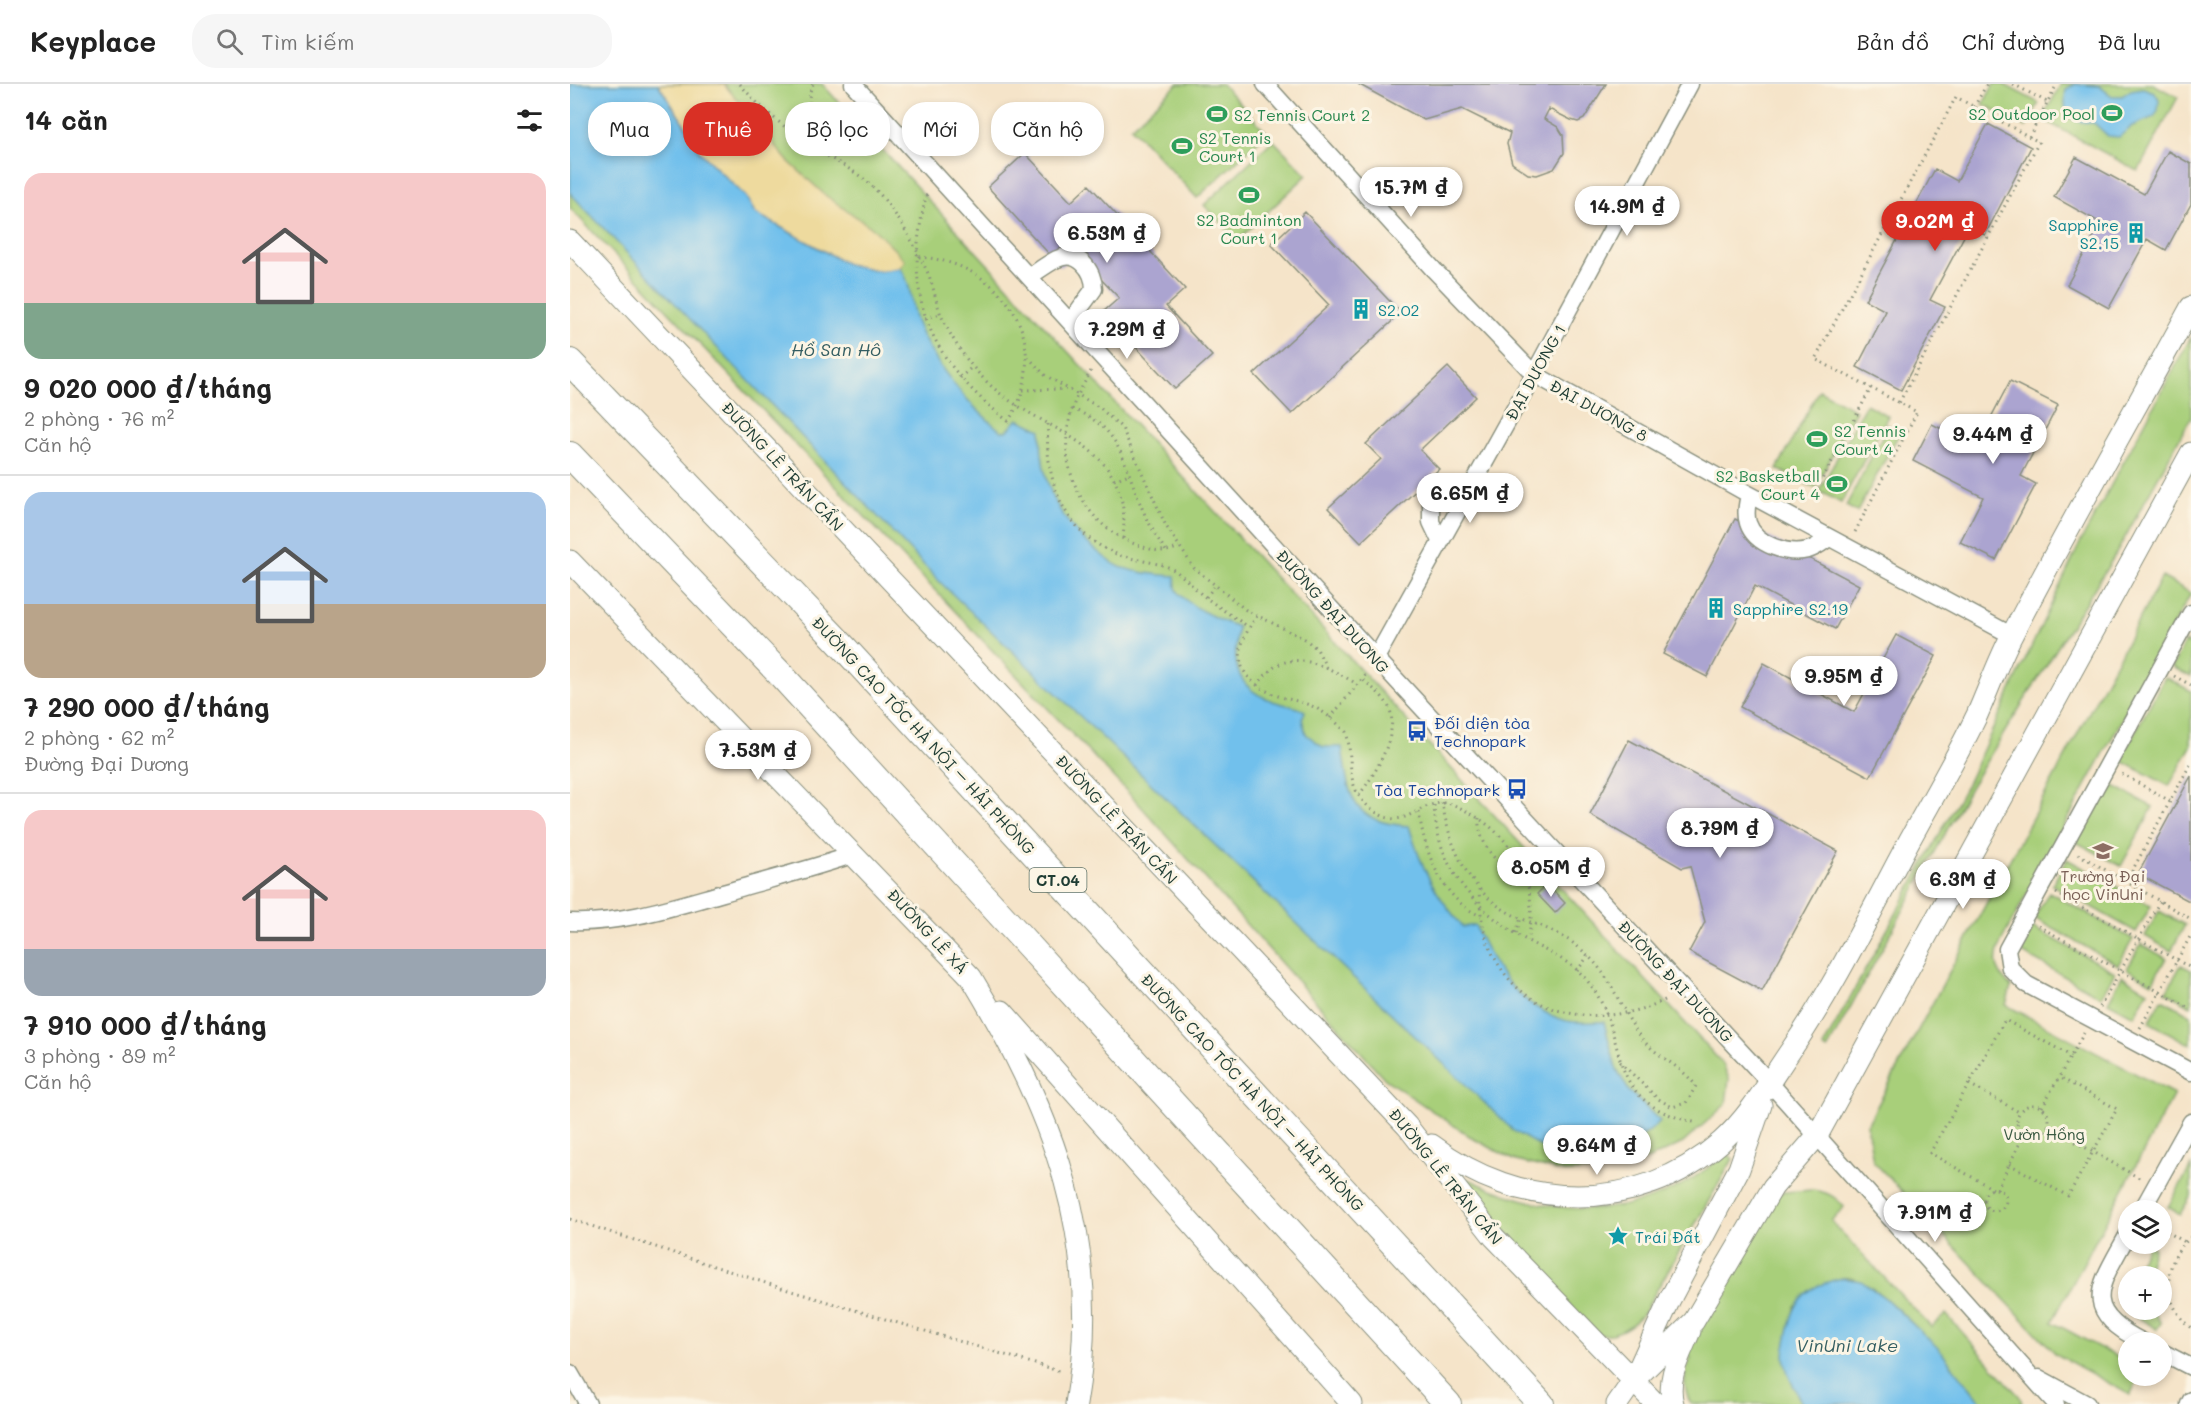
<!DOCTYPE html>
<html lang="vi">
<meta charset="utf-8">
<style>
body{margin:0;font-family:Mali,sans-serif;background:#f6f6f6;color:#222;height:100vh;display:flex;flex-direction:column;font-size:22px;white-space:nowrap}
*{box-sizing:border-box;margin:0}
p{font-size:20px;color:#767676}
.icon{flex:none;width:33px;height:33px;fill:none;stroke:currentColor;stroke-width:2;stroke-linecap:round;stroke-linejoin:round}
.map{position:relative;flex:1;overflow:hidden}
.panel{display:flex;flex-direction:column;background:#fff;width:570px}
.panel>*{flex:none}
.guide{position:absolute;left:18px;top:18px;width:570px;height:54px;display:flex;gap:12px}
.fabs{position:absolute;left:1548px;top:1116px;display:grid;gap:12px}
.fabs a{display:grid;place-items:center;width:54px;height:54px;border-radius:50%;background:#fff;box-shadow:0 3px 9px #0003;font-size:30px}
.price{position:absolute;translate:-50% -51px;padding:0 14px;border-radius:21px;background:#fff;color:#222;font-size:20px;line-height:39px;filter:drop-shadow(0 2px 3px #0008)}
.price::after{content:'';position:absolute;left:50%;top:36px;width:18px;height:14px;margin-left:-9px;background:inherit;clip-path:polygon(0 0,100% 0,50% 100%)}
.price.active{background:#d93025;color:#fff}
ul{padding:0;list-style:none}
li{display:grid;align-content:center;gap:12px;height:318px;padding:0 24px}
li+li{border-top:2px solid #e0e0e0}
li span{display:grid;place-items:center;height:186px;border-radius:18px;color:#555}
li>.icon{margin-inline-start:auto}
span .icon{width:108px;height:108px;fill:#fffc;stroke-width:1}
li b{font-size:26px}
h2{display:flex;justify-content:space-between;align-items:center;height:72px;padding:0 24px;font-size:26px}
.chip{padding:0 21px;border-radius:24px;background:#fff;box-shadow:0 3px 9px #0003;font-size:21px;line-height:54px}
.chip.active{background:#d93025;color:#fff}
header{display:flex;align-items:center;gap:36px;box-sizing:border-box;height:84px;padding:0 30px;background:#fff;border-bottom:2px solid #e0e0e0}
header strong{font-size:28px}
nav{display:flex;gap:33px;margin-inline-start:auto;font-size:21px}
.search{width:420px;height:54px;background:#f6f6f6;display:flex;align-items:center;gap:15px;box-sizing:border-box;padding:0 21px;border-radius:24px;color:#767676;font-size:22px}
main{display:flex;flex:1;min-height:0}
.map>svg:first-child{display:block}
</style>
<header>
<strong>Keyplace</strong>
<div class="search"><svg class="icon" aria-label="search" viewBox="0 0 24 24"><circle cx="10" cy="10" r="6"/><path d="M15 15l6 6"/></svg>Tìm kiếm</div>
<nav><a>Bản đồ</a><a>Chỉ đường</a><a>Đã lưu</a></nav>
</header>
<main>
<section class="panel">
<h2>14 căn<svg class="icon" aria-label="filters" viewBox="0 0 24 24"><path d="M4 7h16M4 17h16"/><circle cx="9" cy="7" r="2"/><circle cx="15" cy="17" r="2"/></svg></h2>
<ul>
<li><span style="background:linear-gradient(#f6c9c9 70%,#7fa58c 0)"><svg class="icon" aria-label="home" viewBox="0 0 24 24"><path d="M3 11l9-7 9 7M6 9v11h12V9"/></svg></span><div><b>9 020 000 ₫/tháng</b><p>2 phòng · 76 m²</p><p>Căn hộ</p></div></li>
<li><span style="background:linear-gradient(#a9c7e8 60%,#b9a48a 0)"><svg class="icon" aria-label="home" viewBox="0 0 24 24"><path d="M3 11l9-7 9 7M6 9v11h12V9"/></svg></span><div><b>7 290 000 ₫/tháng</b><p>2 phòng · 62 m²</p><p>Đường Đại Dương</p></div></li>
<li><span style="background:linear-gradient(#f6c9c9 75%,#9aa5b1 0)"><svg class="icon" aria-label="home" viewBox="0 0 24 24"><path d="M3 11l9-7 9 7M6 9v11h12V9"/></svg></span><div><b>7 910 000 ₫/tháng</b><p>3 phòng · 89 m²</p><p>Căn hộ</p></div></li>
</ul>
</section>
<div class="map">
<svg width="1621" height="1320" viewBox="0 0 1621 1320">
<rect width="100%" height="100%" fill="#fcf5e5"/>
<filter id="ink" filterUnits="userSpaceOnUse"><feTurbulence type="fractalNoise" baseFrequency=".0167" numOctaves="2"/><feDisplacementMap in="SourceGraphic" scale="12" xChannelSelector="R" yChannelSelector="G"/><feConvolveMatrix kernelMatrix="1 2 1 2 8 2 1 2 1" color-interpolation-filters="sRGB"/></filter>
<filter id="wash" filterUnits="userSpaceOnUse"><feTurbulence type="fractalNoise" baseFrequency=".008" numOctaves="4" result="noise"/><feDisplacementMap in="SourceGraphic" scale="24" xChannelSelector="R" yChannelSelector="G"/><feGaussianBlur stdDeviation="1.35" result="paint"/><feColorMatrix in="noise" values="0 0 0 0 0 0 0 0 0 0 0 0 0 0 0 0 0 1.4 0 .05"/><feComposite in="paint" operator="in"/></filter>
<g filter="url(#wash)">
<rect width="100%" height="100%" fill="#f5e4c9"/>
<path fill="#a8cf7a" stroke="#648657" stroke-width="1.5" d="M0,0H252L1153,980L1159,995L1156,1020L1113,1059L1079,1075L1041,1086L994,1088L946,1077L904,1055L815,995L567,718L0,124Z
M608,0H652L697,49L627,114L561,43Z
M1424,0H1433L1469,19L1456,43L1413,20Z
M1491,0H1583L1608,13L1568,87L1472,35Z
M703,56L737,91L668,156L634,121Z
M1621,253V333L1547,468L1401,702L1257,966L1253,963L1397,700L1511,457Z
M1249,306L1286,326L1245,404L1207,385Z
M1296,320L1318,332L1271,419L1249,407Z
M1318,341L1330,348L1287,428L1276,422Z
M1592,493L1621,509L1434,852C1423,874 1423,885 1441,903L1436,921L1604,1010L1482,1238L1558,1279V1292H1570L1560,1311L1486,1270L1303,1077L1297,1041Z
M1615,558L1621,561V593L1602,583Z
M1595,593L1621,607V662L1599,702L1550,676Z
M1538,699L1583,723L1551,782L1506,758Z
M1497,775L1581,822L1566,848L1482,801Z
M1479,808L1563,855L1548,881L1464,834Z
M1589,827L1615,841L1601,867L1575,852Z
M1460,842L1545,888L1531,913L1447,866Z
M1571,860L1596,874L1582,899L1557,885Z
M1611,881L1621,886V922L1596,908Z
M1552,892L1578,907L1564,932L1538,918Z
M1592,915L1621,931V961L1579,938Z
M1154,1071H1159L1163,1075L1074,1228C1062,1243 1049,1251 1030,1251L1001,1223L896,1101L898,1095C987,1137 1076,1139 1154,1071Z
M1621,1082V1112L1610,1130L1598,1123Z
M1243,1106C1257,1108 1265,1112 1274,1123L1261,1137L1361,1243L1376,1230L1450,1313L1452,1320H1413C1392,1294 1306,1187 1273,1194C1260,1197 1237,1215 1225,1222C1213,1267 1212,1277 1232,1320H1121C1113,1306 1113,1289 1121,1274L1114,1267L1207,1111L1213,1108Z
M1578,1161L1584,1164L1575,1192H1562Z
M1560,1226H1582L1591,1239L1587,1245L1567,1233Z"/>
<path fill="#eeda9e" stroke="#868c69" stroke-width="1.5" d="M88,0H154L217,76L255,111L305,146L335,176L330,184L310,187L277,180L185,129L176,113L129,67L118,46Z"/>
<path fill="#71c0ec" stroke="#487e90" stroke-width="1.5" d="M0,0H88L118,46L129,67L176,113L185,129L277,180L310,187L330,184C342,199 340,219 346,237C361,277 398,321 431,347H437L448,335L471,346C470,393 484,430 520,461C529,469 539,478 550,483C568,489 586,491 605,492C606,496 605,503 607,506C616,522 652,537 668,543C662,576 664,603 700,616C712,621 723,621 735,627L732,635L736,650L753,663H772C779,713 780,738 839,742C851,784 865,810 893,843L905,841C923,884 949,924 997,937C1008,939 1023,938 1034,938L1046,984L1059,1007L1090,1037C1066,1064 1018,1078 982,1068C970,1064 957,1054 945,1048L372,500L0,109Z
M1506,0L1529,2L1542,12H1552L1561,6L1573,4L1584,8L1589,15L1588,26L1584,33L1562,42L1549,53L1538,52L1524,39C1498,38 1492,32 1496,5Z
M1273,1194L1291,1197L1315,1214L1367,1263L1413,1320H1232C1225,1305 1215,1288 1214,1271C1214,1264 1217,1255 1218,1248C1225,1212 1237,1202 1273,1194Z"/>
<g id="blocks">
<path fill="#aba4d0" d="M788,0H1036L1014,35L1008,38L1001,36L979,25L974,35L988,43L993,51L994,69L984,85L967,91L958,90L942,79L937,60L940,49L892,25L854,36Z
M1418,40L1461,63L1415,151L1399,143L1360,216L1375,223L1331,306L1287,283L1316,227L1295,216L1365,85L1387,97Z
M1598,67L1621,80V120L1596,166L1577,155L1539,224L1497,201L1531,139L1484,113L1506,73L1574,110Z
M455,69L501,118L519,101L615,205L596,222L642,272L605,305L533,228L549,214L506,169L491,183L418,103Z
M735,128L831,229L722,330L684,290L759,221L701,160Z
M878,283L906,313L850,366L869,385L791,458L758,424L811,375L796,360Z
M1440,297L1488,321L1451,392L1466,400L1426,476L1390,458L1413,413L1343,377L1362,340L1406,362Z
M1165,435L1289,501L1265,545L1185,502L1137,593L1093,570Z
M1326,551L1366,572L1300,693L1170,623L1194,579L1284,628Z
M1059,656L1268,767L1192,907L1119,868L1135,838L1120,782L1112,784L1020,731Z
M1621,692V818L1568,790Z
M977,800L995,819L985,829L967,810Z"/>
</g>
</g>
<g filter="url(#ink)">
<use href="#blocks" fill-opacity="0" stroke="#8a907e" stroke-width="1.5"/>
<g fill="none" stroke-linecap="round" stroke-linejoin="round">
<g stroke="#8a907e" stroke-width="19">
<path id="minor" d="M283,0L806,574L1199,998L1486,1320
M695,0L864,186L964,290L1173,407L1441,551
M459,193C468,187 477,180 487,175C508,165 524,187 524,205L500,238
M1179,411C1177,420 1175,430 1178,439C1185,461 1218,471 1238,466C1246,464 1253,458 1259,454
M870,457L861,438V419L870,411L897,410
M1621,529L1437,865L1440,884L1456,900L1621,988
M806,574L964,290L1120,0
M0,838C52,840 103,823 153,809C197,796 241,785 285,770
M1572,1126L1621,1038
M1558,1150C1530,1202 1508,1225 1573,1258
M1592,1268L1621,1283
M0,1289L18,1320
M1469,1294L1517,1320
M1619,1320L1621,1316"/>
</g>
<g stroke="#8a907e" stroke-width="23">
<path id="major" d="M0,157L837,1042L924,1153L1086,1320
M0,477L401,893C483,1028 534,1160 506,1320
M432,927L782,1320
M862,1061C949,1128 1067,1131 1151,1058C1180,1032 1199,998 1221,966C1263,904 1296,838 1331,772C1356,725 1384,679 1407,631C1419,604 1429,575 1443,549C1500,439 1562,331 1621,223
M1063,1297L1124,1237L1203,1103L1247,1052L1621,369
M1047,1320L1063,1297L1100,1215L1169,1085L1191,1021
M1103,1320C1096,1294 1110,1271 1120,1247"/>
</g>
<g stroke="#8a907e" stroke-width="28">
<path id="highway" d="M0,278L267,556L971,1320
M0,371L212,592L878,1320"/>
</g>
<path stroke="#8a907e" stroke-width="3" stroke-dasharray="1.5 4.5" stroke-linecap="butt" d="M170,0C193,28 224,51 254,70C270,80 289,89 303,103C324,124 342,156 355,183C363,198 365,215 371,231C381,254 396,277 414,295C469,352 564,352 553,455
M243,0C227,32 267,57 287,33
M1443,0L1477,18
M1404,23L1417,0
M1459,53L1487,0
M234,56L247,34
M349,173C410,177 462,223 456,286C454,306 449,322 438,337C356,274 331,209 357,109
M355,234L371,230
M458,273L475,291L530,324L552,344L596,442L624,484L676,526L735,555L747,565L756,583
M521,287C512,303 502,319 499,337C488,387 516,442 565,460C579,465 594,471 609,463
M390,294L403,282
M453,306L496,305
M502,325C548,342 552,372 568,414C575,433 585,451 596,467
M478,340C474,395 493,450 549,471C562,476 594,479 602,485C613,491 621,501 630,509C645,521 662,532 679,543
M544,396L559,390
M1247,405L1301,304
M1285,448L1347,328L1245,275L1386,13L1469,58L1329,319
M636,513L644,503
M687,532C663,565 662,592 703,610C714,615 727,616 739,621C753,626 765,637 776,648C785,677 772,704 804,727C834,748 845,720 872,719C882,718 896,727 905,732C950,760 969,805 958,857
M1604,592L1621,601
M687,601C694,593 701,583 712,579C736,570 767,588 787,600
M760,634L797,589
M1552,690L1600,717
M789,711C805,691 834,643 816,618C810,609 800,602 792,595
M872,718C880,766 902,814 950,834C970,842 989,848 1007,862C1043,891 1045,916 1069,951C1084,972 1111,981 1126,1002L1116,1019L1102,1023L1087,1014L1049,977
M864,721C867,785 905,826 958,857C977,868 1001,877 1015,894C1066,953 1024,1017 1128,1039
M849,728C854,767 872,816 911,832
M909,734C906,757 933,793 957,793
M1508,770L1621,835
M1556,798L1621,679
M909,805C910,829 913,855 926,876C960,939 1039,943 1097,915
M1486,809L1621,884
M1468,842L1621,925
M946,849L951,834
M1007,887L1018,872
M1530,923L1590,817
M1570,944L1621,851
M1399,1000L1449,1028
M1447 1037a16 16 0 1 1 32 0a16 16 0 1 1-32 0Z
M1472,1023L1514,949
M1479,1043L1571,1095
M1439,1080L1498,1112L1547,1025L1489,993
M1414 1116a11 11 0 1 1 22 0a11 11 0 1 1-22 0Z
M1423,1105L1360,1069L1435,936L1501,972
M1427,1105L1454,1051
M0,1135L208,1203L492,1288
M1592,1145L1615,1158
M1621,1153C1592,1177 1591,1219 1621,1244"/>
<use href="#minor" stroke="#fff" stroke-width="16"/>
<use href="#major" stroke="#fff" stroke-width="21"/>
<use href="#highway" stroke="#fff" stroke-width="26"/>
</g>
</g>
<defs>
<g id="stadium-bare" transform="scale(1.62)"><path d="M0-5a6.5 5 0 1 0 0 10a6.5 5 0 1 0 0-10ZM-3.5-1.8h7v3.6h-7Z" fill="#2e9e5b" stroke="#fcf5e5" stroke-width="2.5" paint-order="stroke"/></g>
<g id="building-bare" transform="scale(1.62)"><path d="M-4-6H4V6H1V3H-1V6H-4ZM-2.5-4.3h1.7v1.8h-1.7ZM.8-4.3h1.7v1.8H.8ZM-2.5-1h1.7V.8h-1.7ZM.8-1h1.7V.8H.8Z" fill="#0f9aa8" stroke="#fcf5e5" stroke-width="2.5" paint-order="stroke"/></g>
<g id="bus-bare" transform="scale(1.62)"><path d="M-5-6H5V4H4V6H2V4H-2V6H-4V4H-5ZM-3.5-4V0h7V-4ZM-3.5 1.2v1.5H-2V1.2ZM2 1.2v1.5H3.5V1.2Z" fill="#1a4fb4" stroke="#fcf5e5" stroke-width="2.5" paint-order="stroke"/></g>
<g id="university-bare" transform="scale(1.62)"><path d="M0-5L7-2L0 1L-7-2ZM-4 1L0 2.5L4 1V4Q0 6-4 4Z" fill="#8d6e63" stroke="#fcf5e5" stroke-width="2.5" paint-order="stroke"/></g>
<g id="sight-bare" transform="scale(1.62)"><path d="M0-6L1.8-2.2L6-1.7L2.9 1.2L3.7 5.4L0 3.3L-3.7 5.4L-2.9 1.2L-6-1.7L-1.8-2.2Z" fill="#0f9aa8" stroke="#fcf5e5" stroke-width="2.5" paint-order="stroke"/></g>
</defs>
<g fill-rule="evenodd">
<use href="#stadium-bare" x="1542" y="29"/>
<use href="#stadium-bare" x="647" y="30"/>
<use href="#stadium-bare" x="612" y="62"/>
<use href="#stadium-bare" x="679" y="111"/>
<use href="#building-bare" x="1566" y="149"/>
<use href="#building-bare" x="791" y="225"/>
<use href="#stadium-bare" x="1247" y="355"/>
<use href="#stadium-bare" x="1267" y="400"/>
<use href="#building-bare" x="1146" y="524"/>
<use href="#bus-bare" x="847" y="647"/>
<use href="#bus-bare" x="947" y="705"/>
<use href="#university-bare" x="1533" y="767"/>
<use href="#sight-bare" x="1048" y="1152"/>
</g>
<g text-anchor="middle" dominant-baseline="central" stroke-width="6" stroke-linejoin="round" paint-order="stroke">
<rect fill="#fcf5e5" stroke="#617469" stroke-width="1.5" x="459.5" y="784" width="57" height="24" rx="4.5"/>
<g font-size="15" font-weight="bold" fill="#1f3d34">
<text x="488" y="796">CT.04</text>
</g>
<g font-size="16" fill="#27864d" stroke="#fcf5e5" text-anchor="start">
<text x="1525" y="29" text-anchor="end">S2 Outdoor Pool</text>
<text x="664" y="30">S2 Tennis Court 2</text>
<text x="629" y="53">S2 Tennis<tspan x="629" dy="18">Court 1</tspan></text>
<text x="679" y="135" text-anchor="middle">S2 Badminton<tspan x="679" dy="18">Court 1</tspan></text>
<text x="1264" y="346">S2 Tennis<tspan x="1264" dy="18">Court 4</tspan></text>
<text x="1250" y="391" text-anchor="end">S2 Basketball<tspan x="1250" dy="18">Court 4</tspan></text>
</g>
<g font-size="16" fill="#0d838f" stroke="#fcf5e5" text-anchor="start">
<text x="1549" y="140" text-anchor="end">Sapphire<tspan x="1549" dy="18">S2.15</tspan></text>
<text x="808" y="225">S2.02</text>
<text x="1163" y="524">Sapphire S2.19</text>
<text x="1065" y="1152">Trái Đất</text>
</g>
<g font-size="16" fill="#1f3d34" stroke="#fcf5e5">
<text transform="translate(965 288) rotate(-61)">ĐẠI DƯƠNG 1</text>
<text transform="translate(1029 326) rotate(29)">ĐẠI DƯƠNG 8</text>
<text transform="translate(213 382) rotate(47)">ĐƯỜNG LÊ TRẦN CẨN</text>
<text transform="translate(763 527) rotate(48)">ĐƯỜNG ĐẠI DƯƠNG</text>
<text transform="translate(354 651) rotate(47)">ĐƯỜNG CAO TỐC HÀ NỘI – HẢI PHÒNG</text>
<text transform="translate(547 735) rotate(47)">ĐƯỜNG LÊ TRẦN CẨN</text>
<text transform="translate(358 847) rotate(47)">ĐƯỜNG LÊ XÁ</text>
<text transform="translate(1106 897) rotate(47)">ĐƯỜNG ĐẠI DƯƠNG</text>
<text transform="translate(683 1008) rotate(47)">ĐƯỜNG CAO TỐC HÀ NỘI – HẢI PHÒNG</text>
<text transform="translate(876 1092) rotate(51)">ĐƯỜNG LÊ TRẦN CẨN</text>
</g>
<g font-size="16" fill="#164399" stroke="#fcf5e5" text-anchor="start">
<text x="864" y="638">Đối diện tòa<tspan x="864" dy="18">Technopark</tspan></text>
<text x="930" y="705" text-anchor="end">Tòa Technopark</text>
</g>
<g font-size="16" fill="#785e54" stroke="#fcf5e5">
<text x="1533" y="791">Trường Đại<tspan x="1533" dy="18">học VinUni</tspan></text>
</g>
<g font-size="16" fill="#3a5a42" stroke="#fcf5e5">
<text x="1474" y="1049">Vườn Hồng</text>
</g>
<g font-size="18" font-style="italic" fill="#345e62" stroke="#fcf5e5">
<text x="266" y="265">Hồ San Hô</text>
<text x="1277" y="1261">VinUni Lake</text>
</g>
</g>
</svg>
<div class="fabs">
<a><svg class="icon" aria-label="layers" viewBox="0 0 24 24"><path d="M12 4l9 5-9 5-9-5zM3 14l9 5 9-5"/></svg></a>
<a>+</a>
<a>−</a>
</div>
<b class="price" style="left:841px;top:134px">15.7M ₫</b>
<b class="price" style="left:1057px;top:153px">14.9M ₫</b>
<b class="price active" style="left:1365px;top:168px">9.02M ₫</b>
<b class="price" style="left:537px;top:180px">6.53M ₫</b>
<b class="price" style="left:557px;top:276px">7.29M ₫</b>
<b class="price" style="left:1423px;top:381px">9.44M ₫</b>
<b class="price" style="left:900px;top:440px">6.65M ₫</b>
<b class="price" style="left:1274px;top:623px">9.95M ₫</b>
<b class="price" style="left:188px;top:697px">7.53M ₫</b>
<b class="price" style="left:1150px;top:775px">8.79M ₫</b>
<b class="price" style="left:981px;top:814px">8.05M ₫</b>
<b class="price" style="left:1393px;top:826px">6.3M ₫</b>
<b class="price" style="left:1027px;top:1092px">9.64M ₫</b>
<b class="price" style="left:1365px;top:1159px">7.91M ₫</b>
<div class="guide">
<a class="chip">Mua</a>
<a class="chip active">Thuê</a>
<a class="chip">Bộ lọc</a>
<a class="chip">Mới</a>
<a class="chip">Căn hộ</a>
</div>
</div>
</main>
